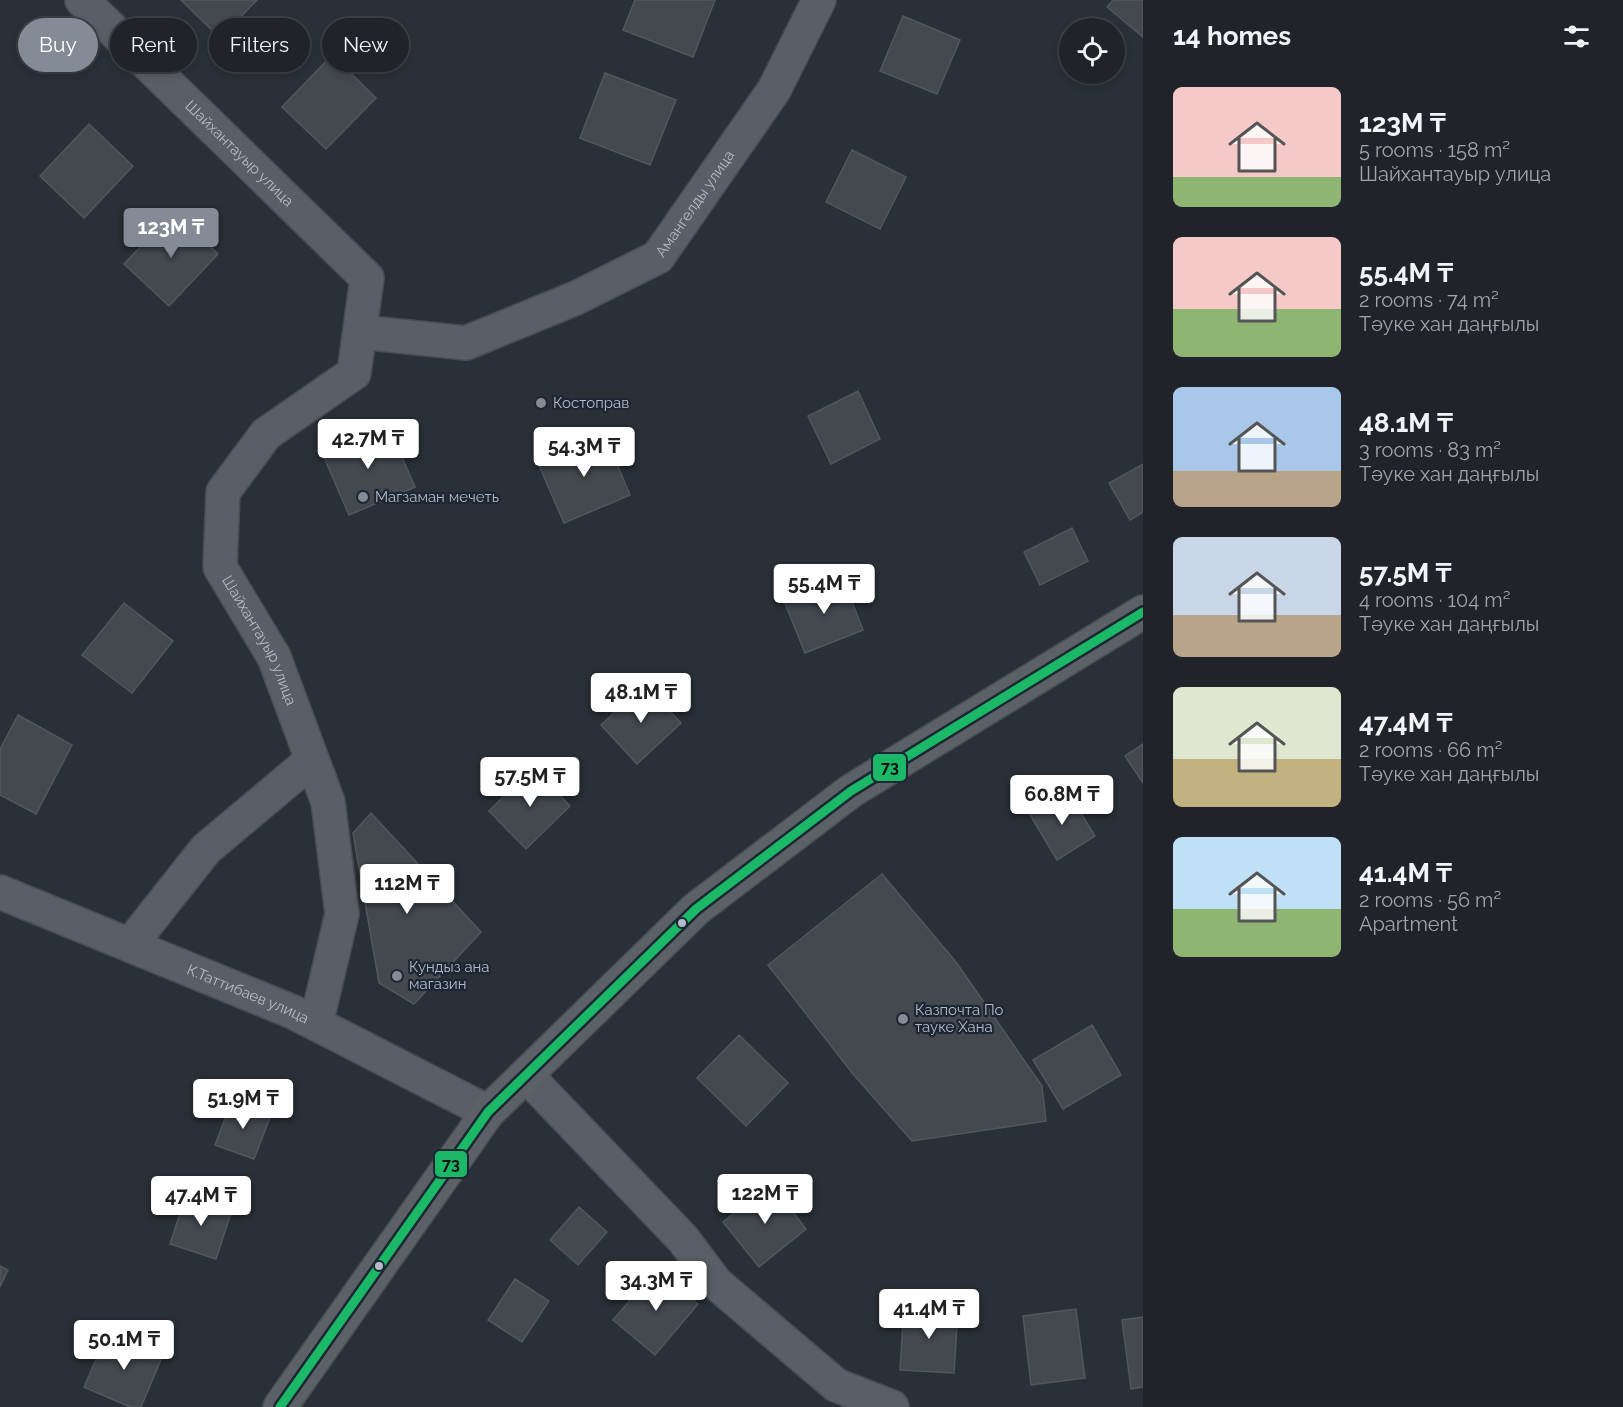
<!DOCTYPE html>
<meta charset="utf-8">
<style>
body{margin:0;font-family:Raleway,sans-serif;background:#282c32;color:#f1f3f6;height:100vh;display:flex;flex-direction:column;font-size:22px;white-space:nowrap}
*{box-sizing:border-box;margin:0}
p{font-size:20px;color:#a2a4a8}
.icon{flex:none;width:33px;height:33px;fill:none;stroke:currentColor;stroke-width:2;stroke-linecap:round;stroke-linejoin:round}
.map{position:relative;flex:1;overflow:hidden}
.sheet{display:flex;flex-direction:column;background:#20242a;width:480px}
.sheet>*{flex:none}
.top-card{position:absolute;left:18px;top:18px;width:570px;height:54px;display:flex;gap:12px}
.controls{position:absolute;left:1059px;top:18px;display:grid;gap:12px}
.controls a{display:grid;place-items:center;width:66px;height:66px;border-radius:50%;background:#20242a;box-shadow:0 3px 9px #0003,0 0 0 2px #3d4147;font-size:30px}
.price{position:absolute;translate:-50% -51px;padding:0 14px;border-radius:6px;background:#fff;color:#222;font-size:20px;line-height:39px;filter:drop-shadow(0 2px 3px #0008)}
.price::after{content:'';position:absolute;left:50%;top:36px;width:18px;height:14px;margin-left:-9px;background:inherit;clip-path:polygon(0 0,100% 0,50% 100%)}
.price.on{background:#848b96;color:#fff}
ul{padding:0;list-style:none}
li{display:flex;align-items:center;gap:18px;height:150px;padding:0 30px}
li span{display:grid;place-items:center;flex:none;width:168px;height:120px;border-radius:9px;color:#555}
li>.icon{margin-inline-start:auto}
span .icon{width:72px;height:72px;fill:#fffc;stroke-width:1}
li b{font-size:26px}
h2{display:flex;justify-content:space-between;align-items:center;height:72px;padding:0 30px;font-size:26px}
.tag{padding:0 21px;border-radius:27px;background:#20242a;box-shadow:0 3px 9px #0003,0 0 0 2px #3d4147;font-size:21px;line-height:54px}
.tag.on{background:#848b96;color:#fff}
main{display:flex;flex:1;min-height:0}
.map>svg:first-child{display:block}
</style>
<main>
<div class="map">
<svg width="1143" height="1407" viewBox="0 0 1143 1407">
<rect width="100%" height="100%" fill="#2a3038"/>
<path fill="#444950" stroke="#52575f" stroke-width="1.5" d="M181,0H257L220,38Z
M635,0H715L693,57L623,30Z
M1113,0H1143V37L1107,7Z
M903,16L960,40L937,94L880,71Z
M332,55L376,98L326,149L282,107Z
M605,73L676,100L650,165L580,138Z
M89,124L133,166L84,218L40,176Z
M852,150L906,177L880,229L826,202Z
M174,211L218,254L169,306L124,264Z
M858,391L880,439L831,464L808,416Z
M388,425L415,487L349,515L322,453Z
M604,433L630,495L564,523L537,461Z
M1143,464V512L1130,520L1109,483Z
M1072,528L1088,561L1040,585L1024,552Z
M843,578L863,630L805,653L784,601Z
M124,603L173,641L132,693L82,655Z
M645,684L681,723L637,764L601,725Z
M18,715L72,745L36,814L0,795V749Z
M1143,744V783L1125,756Z
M533,767L570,806L526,849L489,811Z
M1068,792L1095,836L1057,860L1030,815Z
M371,813L481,932L414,1004L379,983L353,833Z
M882,874L956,962L1042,1086L1046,1121L912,1141L853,1074L768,965Z
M1092,1025L1121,1075L1063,1109L1033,1060Z
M739,1035L788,1083L746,1126L697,1078Z
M232,1100L271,1115L254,1159L215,1145Z
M771,1183L806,1229L759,1267L723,1222Z
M186,1195L232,1210L216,1259L170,1244Z
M579,1207L607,1232L578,1265L550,1240Z
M0,1266L8,1270L0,1287Z
M657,1269L698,1304L655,1355L613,1320Z
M515,1279L549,1301L522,1342L488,1320Z
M904,1306L958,1309L954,1373L900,1370Z
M1076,1309L1085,1378L1031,1385L1023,1316Z
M1143,1317V1387L1131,1389L1122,1320Z
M108,1332L163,1355L141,1407H130L84,1387Z"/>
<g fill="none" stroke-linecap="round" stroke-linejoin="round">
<g stroke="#484c53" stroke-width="36">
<g id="street">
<path id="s1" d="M82,0L367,278L354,373L266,434L223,492L220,567L274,657L328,802L342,914L316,1024"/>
<path id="s2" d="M360,332L466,343L576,298L658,257L774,90L819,0"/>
<path id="s3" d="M0,892L293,1012L488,1112"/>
<path d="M130,945L206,849L312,760"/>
<path d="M526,1075L683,1239L716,1283L836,1385L892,1407"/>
</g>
</g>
<g stroke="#484c55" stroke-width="36">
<path id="primary" d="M280,1407L488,1112L696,909L851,791L1143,612"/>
</g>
<use href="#street" stroke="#5a5e66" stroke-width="33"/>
<use href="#primary" stroke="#5c6168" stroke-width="33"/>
<g stroke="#1d2633" stroke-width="14">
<path id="bus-1" d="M280,1407L488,1112L696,909L851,791L1143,612"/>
</g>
<use href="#bus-1" stroke="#1ab867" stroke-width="9"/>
</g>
<g fill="#848b96" stroke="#1d2633" stroke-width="2">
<circle cx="541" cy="403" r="6"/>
<circle cx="363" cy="497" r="6"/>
<circle cx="397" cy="976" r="6"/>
<circle cx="903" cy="1019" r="6"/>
</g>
<g fill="#b4bcc9" stroke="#1d2633" stroke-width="2">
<circle cx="682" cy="923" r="5"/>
<circle cx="379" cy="1266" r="5"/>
</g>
<g text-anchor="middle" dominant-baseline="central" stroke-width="4.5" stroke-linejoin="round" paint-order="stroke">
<g font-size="15" fill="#b4bcc9" stroke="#1d2633">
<text stroke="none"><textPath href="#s1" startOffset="220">Шайхантауыр улица</textPath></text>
<text stroke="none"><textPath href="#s2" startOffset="382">Амангелды улица</textPath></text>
<text stroke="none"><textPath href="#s1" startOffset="832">Шайхантауыр улица</textPath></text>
<text stroke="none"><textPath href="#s3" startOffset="268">К.Таттибаев улица</textPath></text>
</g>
<g font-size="15" fill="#b4bcc9" stroke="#1d2633" text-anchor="start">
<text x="553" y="403">Костоправ</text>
<text x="375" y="497">Магзаман мечеть</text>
<text x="409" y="967">Кундыз ана<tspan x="409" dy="17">магазин</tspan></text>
<text x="915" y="1010">Казпочта По<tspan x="915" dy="17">тауке Хана</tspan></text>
</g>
</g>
<g stroke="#1d2633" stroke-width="2">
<rect x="872" y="753" width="35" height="29" rx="6" fill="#1ab867"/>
<rect x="434" y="1150" width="34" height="28" rx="6" fill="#1ab867"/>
</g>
<g font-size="16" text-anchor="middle" font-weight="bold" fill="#111">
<text x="890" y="773">73</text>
<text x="451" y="1170">73</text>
</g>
</svg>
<div class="controls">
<a><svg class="icon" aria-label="locate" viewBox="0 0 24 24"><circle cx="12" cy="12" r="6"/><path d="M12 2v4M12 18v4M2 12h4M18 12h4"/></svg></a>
</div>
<b class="price on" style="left:171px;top:259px">123M ₸</b>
<b class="price" style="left:368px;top:470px">42.7M ₸</b>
<b class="price" style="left:584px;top:478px">54.3M ₸</b>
<b class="price" style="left:824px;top:615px">55.4M ₸</b>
<b class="price" style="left:641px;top:724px">48.1M ₸</b>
<b class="price" style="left:530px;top:808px">57.5M ₸</b>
<b class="price" style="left:1062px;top:826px">60.8M ₸</b>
<b class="price" style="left:407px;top:915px">112M ₸</b>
<b class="price" style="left:243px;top:1130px">51.9M ₸</b>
<b class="price" style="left:765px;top:1225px">122M ₸</b>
<b class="price" style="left:201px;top:1227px">47.4M ₸</b>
<b class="price" style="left:656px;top:1312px">34.3M ₸</b>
<b class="price" style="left:929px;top:1340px">41.4M ₸</b>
<b class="price" style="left:124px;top:1371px">50.1M ₸</b>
<div class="top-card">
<a class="tag on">Buy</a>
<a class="tag">Rent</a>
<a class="tag">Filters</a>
<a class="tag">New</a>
</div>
</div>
<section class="sheet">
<h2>14 homes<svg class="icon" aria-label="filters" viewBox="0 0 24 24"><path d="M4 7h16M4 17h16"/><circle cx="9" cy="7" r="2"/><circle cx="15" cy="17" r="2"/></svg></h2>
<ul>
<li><span style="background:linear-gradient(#f6c9c9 75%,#8fb573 0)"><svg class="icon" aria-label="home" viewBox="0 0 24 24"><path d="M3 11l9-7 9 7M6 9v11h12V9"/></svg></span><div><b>123M ₸</b><p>5 rooms · 158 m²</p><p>Шайхантауыр улица</p></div></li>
<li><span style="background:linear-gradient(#f6c9c9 60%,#8fb573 0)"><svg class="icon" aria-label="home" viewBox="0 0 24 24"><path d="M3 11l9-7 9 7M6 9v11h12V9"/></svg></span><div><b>55.4M ₸</b><p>2 rooms · 74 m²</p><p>Тәуке хан даңғылы</p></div></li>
<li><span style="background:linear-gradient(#a9c7e8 70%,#b9a48a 0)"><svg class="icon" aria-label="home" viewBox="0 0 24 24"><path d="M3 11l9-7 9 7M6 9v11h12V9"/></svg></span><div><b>48.1M ₸</b><p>3 rooms · 83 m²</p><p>Тәуке хан даңғылы</p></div></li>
<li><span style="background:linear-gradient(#c9d6e8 65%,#b9a48a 0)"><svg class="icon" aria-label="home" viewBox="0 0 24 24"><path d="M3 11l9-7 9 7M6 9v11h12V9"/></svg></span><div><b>57.5M ₸</b><p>4 rooms · 104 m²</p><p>Тәуке хан даңғылы</p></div></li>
<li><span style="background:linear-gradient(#dfe7d0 60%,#c2b280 0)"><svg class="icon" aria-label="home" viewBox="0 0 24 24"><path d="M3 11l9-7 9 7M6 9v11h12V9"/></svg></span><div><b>47.4M ₸</b><p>2 rooms · 66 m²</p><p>Тәуке хан даңғылы</p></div></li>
<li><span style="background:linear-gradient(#bfe0f5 60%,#8fb573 0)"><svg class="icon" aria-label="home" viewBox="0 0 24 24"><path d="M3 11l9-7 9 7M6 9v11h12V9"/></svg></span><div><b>41.4M ₸</b><p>2 rooms · 56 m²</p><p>Apartment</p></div></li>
</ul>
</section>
</main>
